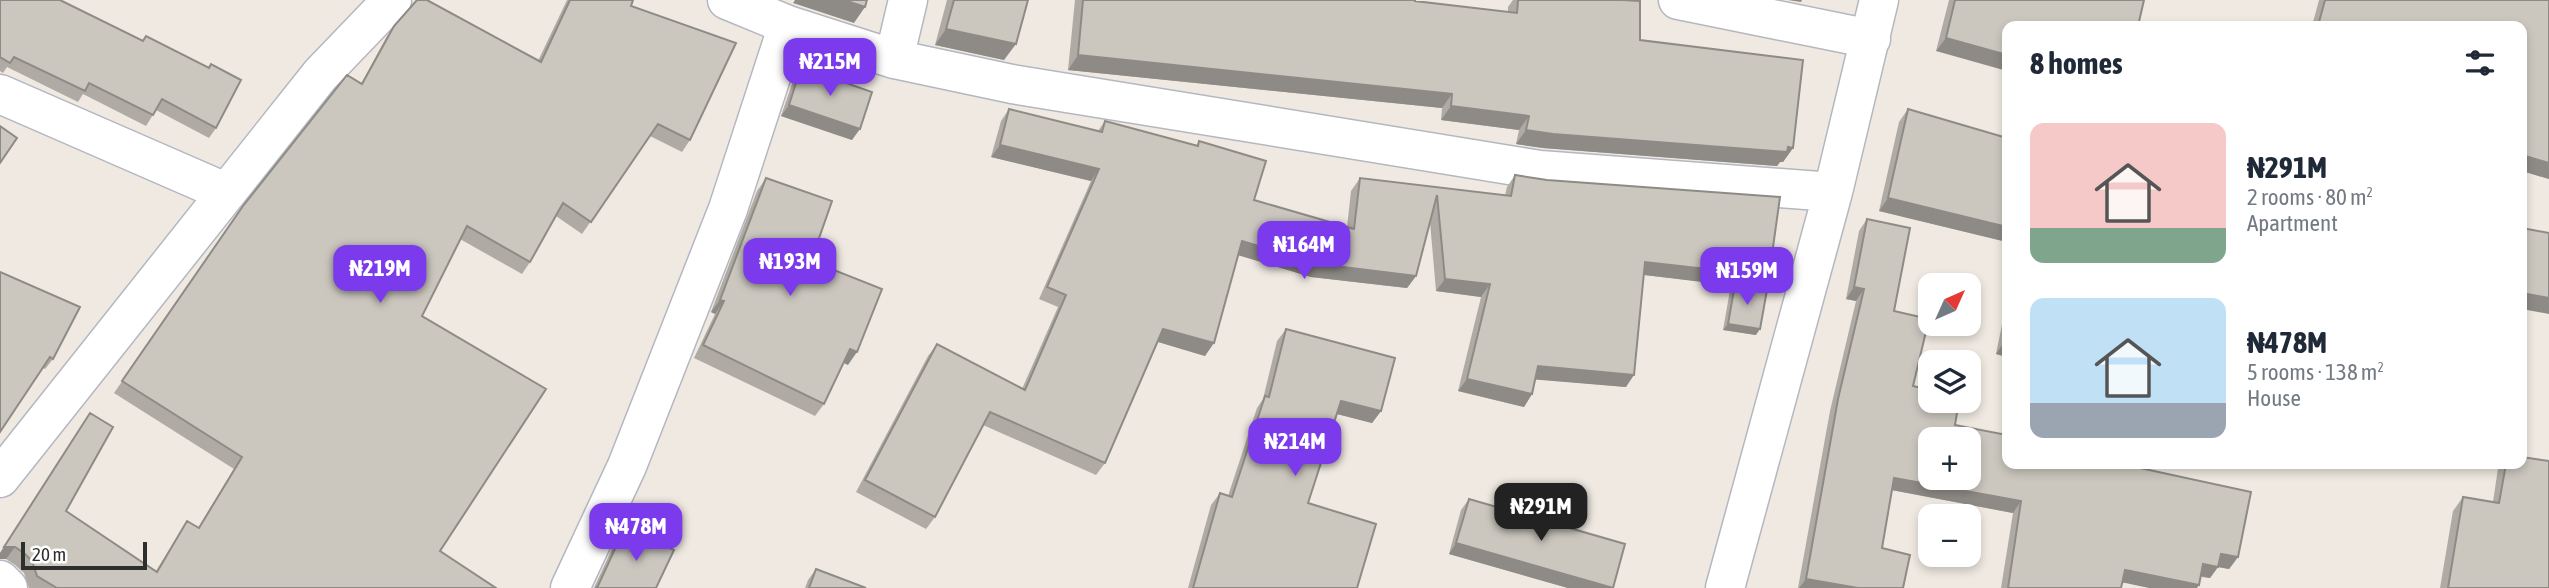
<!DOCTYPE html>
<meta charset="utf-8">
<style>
body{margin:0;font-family:"Asap Condensed",sans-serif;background:#f6f6f7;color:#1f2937;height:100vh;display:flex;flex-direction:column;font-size:26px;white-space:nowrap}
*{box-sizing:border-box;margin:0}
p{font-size:23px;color:#747a83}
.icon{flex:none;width:38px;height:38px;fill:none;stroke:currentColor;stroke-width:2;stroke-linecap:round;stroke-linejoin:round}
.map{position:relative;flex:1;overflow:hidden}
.panel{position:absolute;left:2002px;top:21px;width:525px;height:448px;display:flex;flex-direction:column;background:#fff;border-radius:14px;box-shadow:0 4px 10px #0003}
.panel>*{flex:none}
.needle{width:46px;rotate:45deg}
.tools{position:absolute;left:1918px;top:273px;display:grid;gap:14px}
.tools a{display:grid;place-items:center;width:63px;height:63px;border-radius:14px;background:#fff;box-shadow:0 4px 10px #0003;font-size:35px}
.scale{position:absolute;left:21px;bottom:18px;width:126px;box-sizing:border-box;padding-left:7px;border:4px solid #2e2e2e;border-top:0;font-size:19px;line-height:24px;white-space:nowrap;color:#2e2e2e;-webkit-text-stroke:5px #fff;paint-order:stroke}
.price{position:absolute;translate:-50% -60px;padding:0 16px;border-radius:14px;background:#7c3aed;color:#fff;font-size:23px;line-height:46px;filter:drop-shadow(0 2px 4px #0008)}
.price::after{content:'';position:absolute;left:50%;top:42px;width:21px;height:16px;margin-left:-10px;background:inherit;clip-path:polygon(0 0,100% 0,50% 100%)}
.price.active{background:#222;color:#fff}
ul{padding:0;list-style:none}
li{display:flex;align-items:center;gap:21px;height:175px;padding:0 28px}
li span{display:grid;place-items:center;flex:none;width:196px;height:140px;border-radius:14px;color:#555}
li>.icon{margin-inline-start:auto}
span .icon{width:84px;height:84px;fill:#fffc;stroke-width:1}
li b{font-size:30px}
h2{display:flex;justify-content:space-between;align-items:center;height:84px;padding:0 28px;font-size:30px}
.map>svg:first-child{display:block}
</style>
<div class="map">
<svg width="2549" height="588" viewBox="0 0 2549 588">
<rect width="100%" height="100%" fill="#efe9e1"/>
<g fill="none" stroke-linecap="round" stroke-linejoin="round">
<g stroke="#b4b7c1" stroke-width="41">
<path id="street" d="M727,0L788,25L894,59L1012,84L1540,170L1833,192
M1678,0L1871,39
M894,59L908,0
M0,94L225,192
M0,478L320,75L392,0
M0,580L8,588
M570,588L627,466L728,209L788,25
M1725,588L1833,192L1879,0"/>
</g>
<use href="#street" stroke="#fff" stroke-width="38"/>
</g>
<path fill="#afaba4" d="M0,0L142,41L146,36L209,68L216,128L209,138L156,110L146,126L83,94L78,102L7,67L3,73L0,71Z
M567,0H633L631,6L690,140L682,152L650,136L582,234L556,216L530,262L522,274L460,239L422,316L440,551L496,588H29L24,573L15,565L6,559H0V553L90,413L66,511L156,571L187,521L198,528L234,469L114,393L243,206L361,84L386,38L394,26L538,61Z
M947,0H1028L1004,60L935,45Z
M1075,0H1415V1L1508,12V7L1513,0H1622L1640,40L1793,148L1783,162H1780L1777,166L1543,148L1516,144L1519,130L1441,120L1442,108L1068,70Z
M1949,0H2144L1936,51Z
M2319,0H2549V179L2522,171V26H2312Z
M801,67L852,140L781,116L794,78Z
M1009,109L1098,131L1105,121L1196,146L1199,141L1254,200L1347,227L1351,191L1360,178L1505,195L1507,187L1515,175L1769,276L1760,289L1756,335L1723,330L1730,290L1734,285L1644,275L1626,387L1535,379L1532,394L1524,407L1458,391L1481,297L1436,291L1430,222L1416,276L1407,288L1311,277L1239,255L1205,356L1158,342L1105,463L1096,475L983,425L935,517L926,529L856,492L928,356L937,344L1022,389L1058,307L1039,299L1091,181L991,157L1001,121Z
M1908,109L2007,138V242L1879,211L1899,122Z
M766,178L811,261L848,365L844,363L824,404L815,416L694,358L715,314L711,312L757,191Z
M1867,219L1894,311L1913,386L1955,425L2140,468L2238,557L2229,569L2218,567L2210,578L2201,577L2122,583L2121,588H2001L2013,513L1892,490L1882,548L1903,588H1798L1830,411L1856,301L1846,299L1859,231Z
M0,272L53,359L45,369L43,368Z
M2007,300V357L1996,354Z
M1286,329L1381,411L1372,423L1337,414L1308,503L1357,588H1188L1211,505L1220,493L1228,496L1257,408L1263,399L1277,341Z
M2501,464H2522L2549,588H2440L2453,511L2463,497L2493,502L2498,468Z
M1469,499L1613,588H1568L1449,554L1461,510Z
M625,527L656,588H594L617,538Z
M816,569L866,588H805L808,580Z"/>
<path fill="#8e8b86" d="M795,0H844L865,7L854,23L793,3Z
M1788,0H1802L1801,2Z
M946,29L1016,44L1004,60L935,45Z
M1946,38L2007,55V71L1936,51Z
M1078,55L1452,94L1442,108L1068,70Z
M789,105L860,129L852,140L781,116Z
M1451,106L1529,116L1519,130L1441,120Z
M1526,130L1788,147L1793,148L1783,162H1780L1777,166L1543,148L1516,144Z
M1000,145L1099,169L1091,181L991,157Z
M2522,155L2549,163V179L2522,171Z
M1888,198L2007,227V242L1879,211Z
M1242,241L1416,276L1407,288L1311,277L1234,254Z
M1645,262L1769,276L1760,289L1636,274Z
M1445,279L1490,284L1481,297L1436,291Z
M1854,287L1864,289L1856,301L1846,299Z
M2522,293L2549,298V314L2522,309Z
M720,300L724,301L715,314L711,312Z
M1728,324L1760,329L1756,335L1723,330Z
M1163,329L1214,343L1205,356L1155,341Z
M2005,341H2007V357L1996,354Z
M850,349L857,352L848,365L842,362Z
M1538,366L1634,375L1626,387L1529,379Z
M1467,379L1532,394L1524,407L1458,391Z
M1341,401L1381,411L1372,423L1333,413Z
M1894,478L2021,501L2013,513L1886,489Z
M1456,543L1613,588H1568L1449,554Z
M4,547H15L6,559H0V553Z
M2221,554L2238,557L2229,569L2213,566Z
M2203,564L2218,567L2210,578L2195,575Z
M2125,570L2199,585L2197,588H2149L2116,581Z
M1806,579L1858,588H1799Z"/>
<path fill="#cbc7bf" stroke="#8e8b86" stroke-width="2" fill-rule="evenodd" d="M0,0H60L143,41L146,36L209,68L211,64L241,80L216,128L162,99L153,115L89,83L85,91L14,57L10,63L0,57Z
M417,0H427L541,62L570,0H633L631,6L736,43L690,140L658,124L591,222L563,203L530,262L467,226L422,316L546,389L440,551L496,588H57L37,576L32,561L24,553L15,547H4L90,413L113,427L66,511L157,572L187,521L199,528L242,457L122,381L243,206L347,75L362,84L394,26Z
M844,0H867L865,7Z
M954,0H1028L1016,44L946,29Z
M1083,0H1415V1L1517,13L1518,0H1622L1640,1V40L1803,60L1793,148L1788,147L1787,152L1553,134L1526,130L1529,116L1451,106L1452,94L1078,55Z
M1955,0H2144L2138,26H2007V55L1946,38Z
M2325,0H2549V163L2522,155V26H2318Z
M801,67L872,92L860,129L789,105Z
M1009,109L1102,132L1105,121L1198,146L1199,141L1266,161L1254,200L1354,229L1360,178L1511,196L1515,175L1547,180L1780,197L1769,276L1645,262L1634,375L1538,366L1532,394L1467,379L1490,284L1445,279L1437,195L1416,276L1319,264L1242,241L1214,343L1163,329L1105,463L990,412L935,517L865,480L937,344L1025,390L1066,295L1047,287L1099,169L1000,145Z
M1908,109L2007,138V227L1888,198Z
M0,126L17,138L0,163Z
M766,178L832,201L811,261L882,289L857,352L850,349L824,404L703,345L724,301L720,300Z
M1867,219L1910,228L1894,311L1929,319L1913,386L1930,390V401H1959L1955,425L2007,435V464H2141L2140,468L2251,492L2238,557L2221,554L2218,567L2203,564L2199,585L2125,570L2121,588H2008L2021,501L1894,478L1882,548L1910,555L1903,588H1858L1806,579L1838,399L1864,289L1854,287ZM1930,439H1969V478H1930Z
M2522,228L2549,233V298L2522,293Z
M0,272L80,307L53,359L50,357L0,432Z
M1735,284L1767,290L1760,329L1728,324Z
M1286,329L1395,358L1381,411L1341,401L1308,503L1376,524L1357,588H1193L1220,493L1232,497L1265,396L1269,397Z
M2522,457L2549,461V588H2448L2463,497L2499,503L2506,464H2522Z
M1469,499L1625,544L1613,588L1456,543Z
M625,527L674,550L656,588H596L598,586Z
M816,569L866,588H809Z"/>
</svg>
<div class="tools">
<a><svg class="needle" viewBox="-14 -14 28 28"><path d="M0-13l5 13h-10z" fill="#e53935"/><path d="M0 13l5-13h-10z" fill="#747a83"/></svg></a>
<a><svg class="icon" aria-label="layers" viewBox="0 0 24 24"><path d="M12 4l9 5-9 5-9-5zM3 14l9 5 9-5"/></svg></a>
<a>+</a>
<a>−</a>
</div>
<div class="scale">20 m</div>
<b class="price" style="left:830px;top:98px">₦215M</b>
<b class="price" style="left:1304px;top:281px">₦164M</b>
<b class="price" style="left:790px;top:298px">₦193M</b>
<b class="price" style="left:380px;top:305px">₦219M</b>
<b class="price" style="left:1747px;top:307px">₦159M</b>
<b class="price" style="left:1295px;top:478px">₦214M</b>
<b class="price active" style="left:1541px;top:543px">₦291M</b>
<b class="price" style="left:636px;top:563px">₦478M</b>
<section class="panel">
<h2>8 homes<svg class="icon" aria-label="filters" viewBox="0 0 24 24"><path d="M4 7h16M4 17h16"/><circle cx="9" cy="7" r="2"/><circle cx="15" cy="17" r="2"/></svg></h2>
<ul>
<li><span style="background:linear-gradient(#f6c9c9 75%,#7fa58c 0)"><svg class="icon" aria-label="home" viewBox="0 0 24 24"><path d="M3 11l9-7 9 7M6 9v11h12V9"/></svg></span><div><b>₦291M</b><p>2 rooms · 80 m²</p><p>Apartment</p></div></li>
<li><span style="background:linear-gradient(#bfe0f5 75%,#9aa5b1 0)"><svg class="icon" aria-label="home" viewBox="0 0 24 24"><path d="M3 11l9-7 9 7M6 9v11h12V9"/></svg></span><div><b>₦478M</b><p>5 rooms · 138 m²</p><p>House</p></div></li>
</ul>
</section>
</div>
